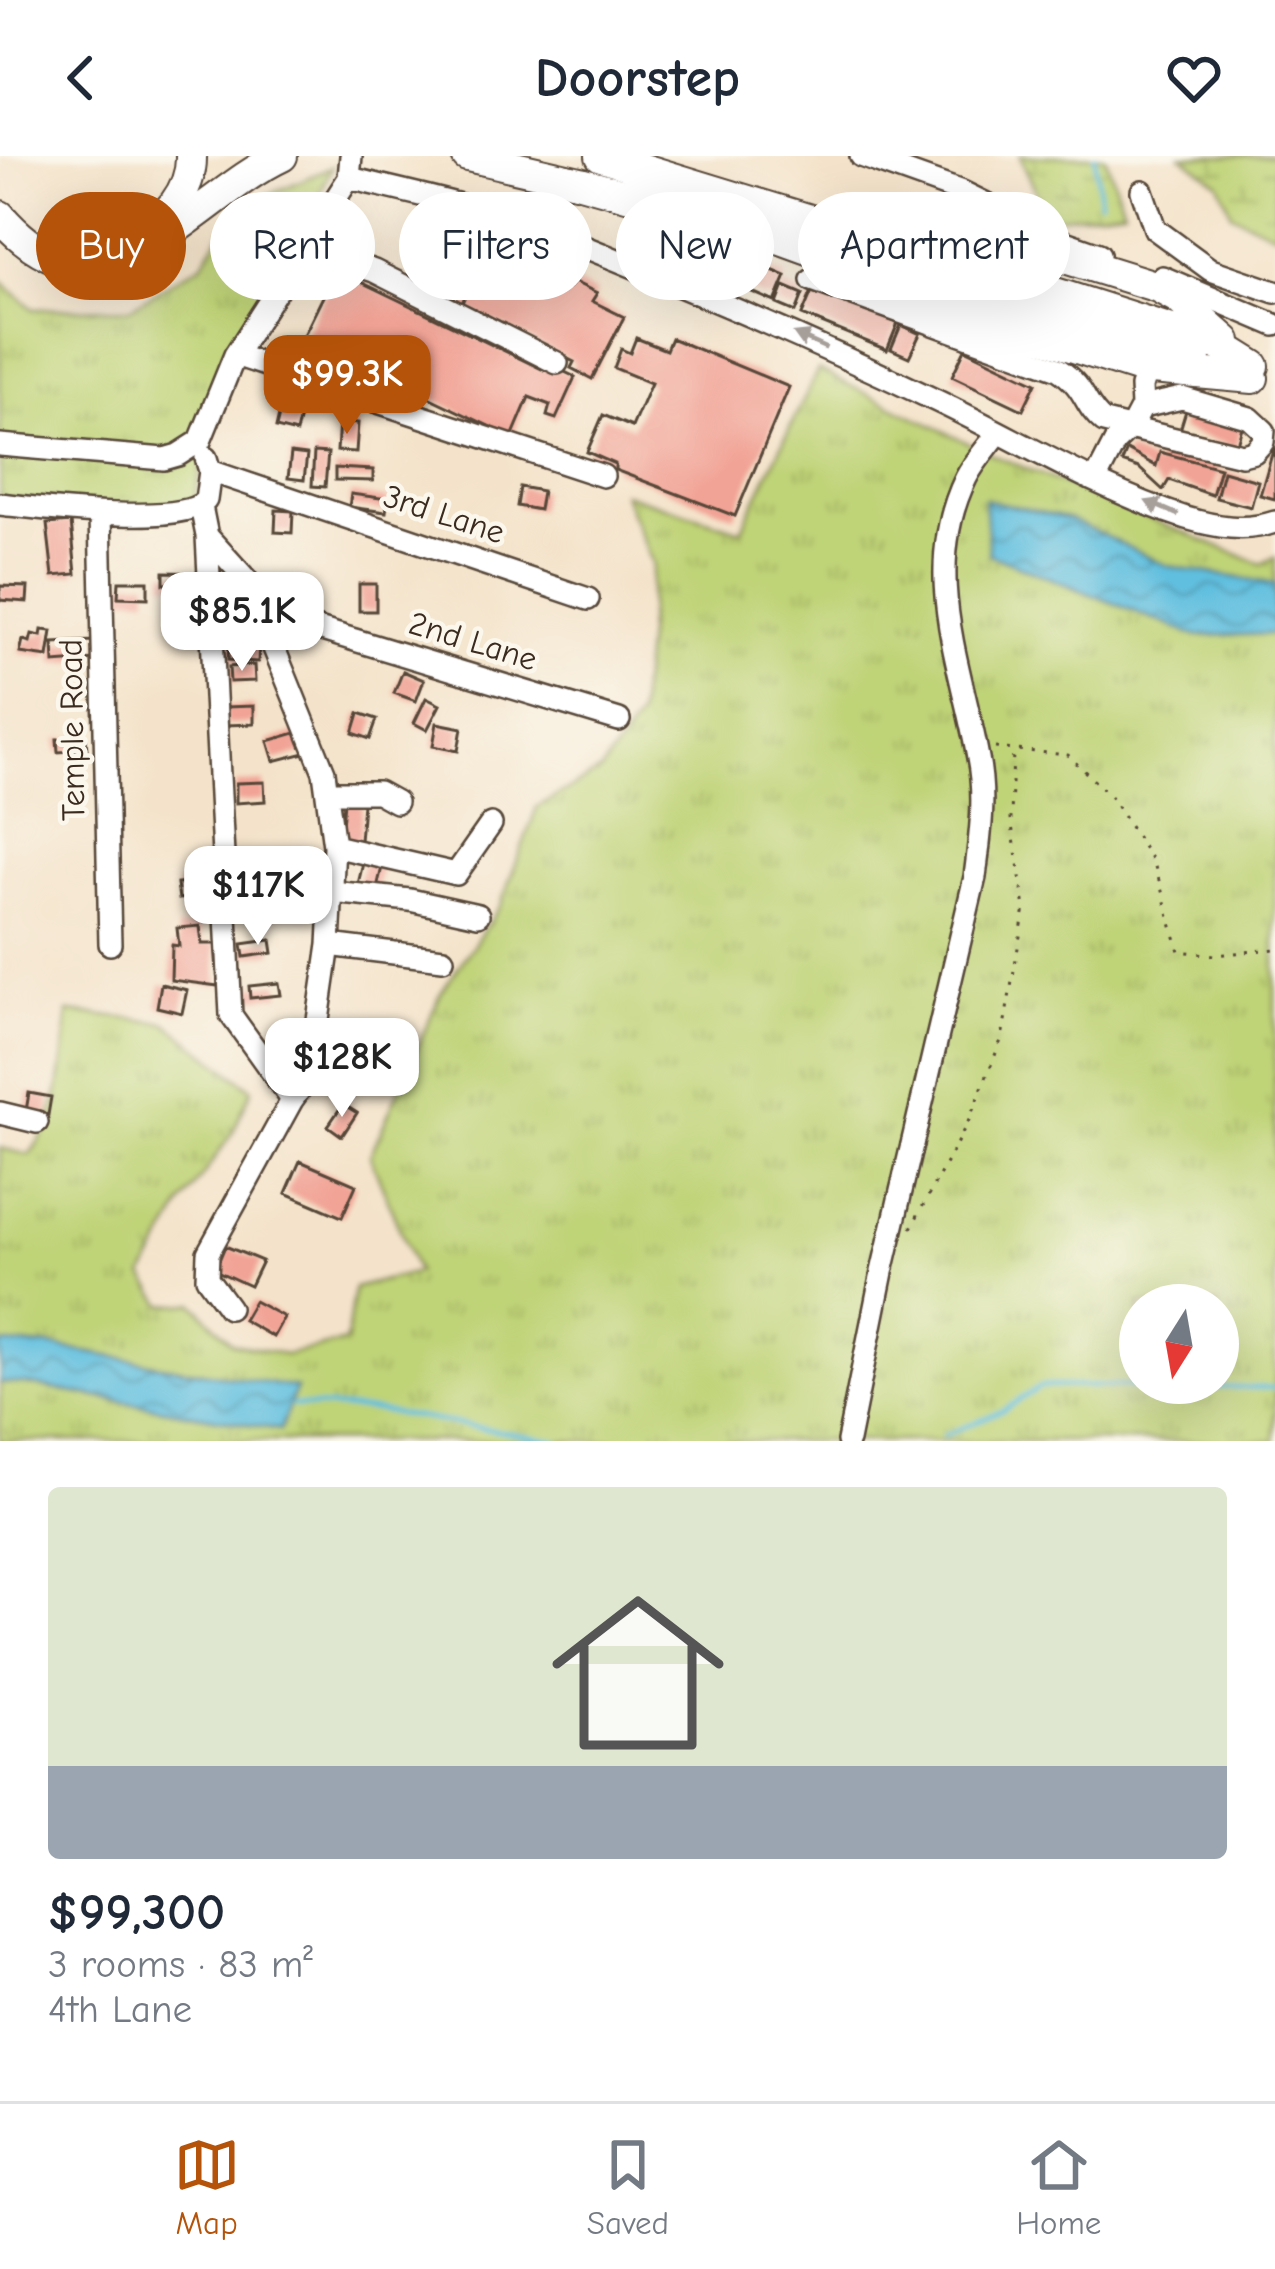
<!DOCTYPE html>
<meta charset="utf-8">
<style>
body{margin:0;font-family:"Comic Neue",sans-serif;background:#f2f2f3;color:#1f2937;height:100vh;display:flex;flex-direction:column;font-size:45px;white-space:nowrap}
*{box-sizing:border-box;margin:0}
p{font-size:39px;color:#747a83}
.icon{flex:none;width:66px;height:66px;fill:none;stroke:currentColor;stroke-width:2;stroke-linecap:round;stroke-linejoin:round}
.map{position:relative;height:1285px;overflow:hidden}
.panel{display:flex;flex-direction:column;background:#fff;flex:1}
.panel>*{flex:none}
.hud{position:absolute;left:36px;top:36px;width:1203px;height:108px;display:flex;gap:24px}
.needle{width:78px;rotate:191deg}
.controls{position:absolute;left:1119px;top:1128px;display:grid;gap:24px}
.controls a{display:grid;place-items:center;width:120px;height:120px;border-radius:50%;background:#fff;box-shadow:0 12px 48px #0002;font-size:60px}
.price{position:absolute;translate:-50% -102px;padding:0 27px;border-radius:24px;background:#fff;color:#222;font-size:39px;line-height:78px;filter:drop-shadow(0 3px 6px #0008)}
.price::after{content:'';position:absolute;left:50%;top:72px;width:36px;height:27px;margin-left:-18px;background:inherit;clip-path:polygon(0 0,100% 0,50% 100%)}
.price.current{background:#b45309;color:#fff}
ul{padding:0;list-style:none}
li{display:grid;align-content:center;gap:24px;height:636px;padding:0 48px}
li span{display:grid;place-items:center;height:372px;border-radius:12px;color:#555}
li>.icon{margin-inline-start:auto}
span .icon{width:216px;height:216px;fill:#fffc;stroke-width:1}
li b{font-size:51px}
.chip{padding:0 42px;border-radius:54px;background:#fff;box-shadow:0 12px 48px #0002;font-size:42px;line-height:108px}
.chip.current{background:#b45309;color:#fff}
header{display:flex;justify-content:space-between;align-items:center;height:156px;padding:0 48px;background:#fff;font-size:54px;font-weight:600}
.tab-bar{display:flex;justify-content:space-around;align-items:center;height:168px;border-top:3px solid #e0e1e3;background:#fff;font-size:33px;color:#747a83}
.tab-bar a{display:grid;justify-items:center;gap:6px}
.tab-bar .current{color:#b45309}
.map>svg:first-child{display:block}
</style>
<header><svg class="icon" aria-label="back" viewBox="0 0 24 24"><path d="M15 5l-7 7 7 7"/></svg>Doorstep<svg class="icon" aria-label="heart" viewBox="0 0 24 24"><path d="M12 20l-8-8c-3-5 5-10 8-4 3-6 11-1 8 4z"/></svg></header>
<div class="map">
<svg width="1275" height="1285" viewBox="0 0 1275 1285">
<defs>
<pattern id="grass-tufts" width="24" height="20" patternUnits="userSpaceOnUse" patternTransform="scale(3)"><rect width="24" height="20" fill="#bfd377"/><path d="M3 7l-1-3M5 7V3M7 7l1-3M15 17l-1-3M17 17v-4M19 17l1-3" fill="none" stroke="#a5b566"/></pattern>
<pattern id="wetland-marsh" width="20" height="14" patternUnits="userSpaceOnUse" patternTransform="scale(3)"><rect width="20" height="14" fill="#bfd377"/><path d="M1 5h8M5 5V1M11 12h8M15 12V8" fill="none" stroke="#a5b566"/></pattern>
<pattern id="water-waves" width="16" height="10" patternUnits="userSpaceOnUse" patternTransform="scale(3)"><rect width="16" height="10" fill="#61bfdf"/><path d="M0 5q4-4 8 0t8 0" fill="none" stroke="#519bb4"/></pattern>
</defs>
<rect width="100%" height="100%" fill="#fbf7ec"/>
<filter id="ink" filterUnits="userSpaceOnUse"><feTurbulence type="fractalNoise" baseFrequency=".00833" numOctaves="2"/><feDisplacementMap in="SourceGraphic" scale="24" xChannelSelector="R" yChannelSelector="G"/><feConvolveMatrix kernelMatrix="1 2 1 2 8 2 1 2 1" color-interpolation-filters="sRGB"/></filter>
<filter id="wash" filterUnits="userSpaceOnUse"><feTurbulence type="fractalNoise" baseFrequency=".004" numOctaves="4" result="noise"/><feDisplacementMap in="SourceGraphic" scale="48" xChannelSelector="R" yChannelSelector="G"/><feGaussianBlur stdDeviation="2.7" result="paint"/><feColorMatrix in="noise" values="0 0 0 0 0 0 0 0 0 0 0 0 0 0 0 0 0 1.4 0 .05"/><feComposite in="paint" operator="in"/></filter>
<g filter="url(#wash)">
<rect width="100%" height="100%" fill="#f4e3ca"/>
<path fill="url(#grass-tufts)" stroke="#7d7e4a" stroke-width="3" fill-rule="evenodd" d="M332,11L308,65L222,210L194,347L97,353L0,341V124L33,153L130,152L203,107L235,54Z
M818,214L995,300L1261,408L1275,401V1285H0V1227L296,1233L49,1190L0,1188V992L29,999C62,959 63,907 68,856L167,867L252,933L233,976L183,1048L144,1120L164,1149L194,1147L232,1187L285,1199L346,1186L354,1132L417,1116L370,1000L441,837L501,748L537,651L601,615L638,561L653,408L623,337L741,374ZM1140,1149H1218V1227H1140Z"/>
<path fill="url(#wetland-marsh)" stroke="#7d7e4a" stroke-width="3" d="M1020,0H1105L1124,53L1048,62Z
M1182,0H1275V78L1232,58L1219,27Z"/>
<path fill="url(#water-waves)" stroke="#4e747e" stroke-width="3" d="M984,343L1068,363L1168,410L1275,428V478L1196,480L989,398Z
M0,1188L49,1190L296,1232L280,1274L25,1228L0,1227Z"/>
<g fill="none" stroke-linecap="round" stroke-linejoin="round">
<path stroke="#61bfdf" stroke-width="4.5" d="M1095,0L1100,45
M292,1249L375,1254L557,1285
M943,1280L1003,1254L1042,1230L1275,1232"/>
</g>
<g id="blocks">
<path fill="#f1a395" d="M472,74L501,89L497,97L568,132L574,126L597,137L592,145L624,161L592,223L571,212L574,206L461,149L466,138L452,131L467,100L461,97Z
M742,101L786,120L775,146L731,127Z
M336,114L544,214L548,208L575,221L556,263L547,260L550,249L529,241L512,281L303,181Z
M784,130L803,138L796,156L777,148Z
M813,133L898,167L887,194L802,159Z
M901,169L920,178L909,201L891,193Z
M636,182L666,194L671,182L789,231L735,360L615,314V308L587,296L603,259L632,271L651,227L614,212L621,193L630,197Z
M965,193L1036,227L1023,254L952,220Z
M1187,251L1243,268L1236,291L1180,274Z
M280,255L300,260L296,277L276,272Z
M339,265L358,267L356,296L337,295Z
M1274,291H1275V343L1260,339Z
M1127,294L1156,310L1160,296L1220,312L1212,339L1169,324L1163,334L1139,312L1122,306Z
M314,296L328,297L325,331L312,330Z
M291,297L307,299L304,324L288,322Z
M335,312L373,314V325L335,324Z
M1223,315L1258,325L1251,351L1216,342Z
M520,331L542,335L539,354L517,350Z
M351,338L388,343L386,356L349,351Z
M276,354L293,355L292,377L275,376Z
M71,366L76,418L53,420L47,368Z
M164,416L201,417V428H164Z
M119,425H148V442L118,441Z
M359,428H376V455H359Z
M0,430L28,431L27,446L0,444Z
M42,474L52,475L48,501L20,497L23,484L30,486L32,478L41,480Z
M93,485L94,504L54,507L53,487Z
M229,486L259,488L258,506L228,504Z
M254,509L255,525L230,526L229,511Z
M403,515L424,524L416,545L394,537Z
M426,542L440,549L427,574L414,567Z
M254,550V568L225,569V551Z
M359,557L377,563L370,583L353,577Z
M437,567L462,572L458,595L433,590Z
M299,576L305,597L274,605L268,585Z
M86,582L87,594L58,596L57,583Z
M264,626L265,645L236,647V627Z
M344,645L363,647L360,685L341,683Z
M363,707L382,711L377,732L358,728Z
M205,725L207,739L179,743L177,728Z
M200,770L202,788H215L218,830L171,824L172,789L179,790L177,772Z
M271,784L273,797L244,801L242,788Z
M279,827L281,839L250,842L249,830Z
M161,828L187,834L182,857L157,851Z
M29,937L51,941L48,959L26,955Z
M343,948L357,957L342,980L328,970Z
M300,1005L356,1029L342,1061L286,1037Z
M225,1090L262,1105L250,1130L215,1114Z
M254,1145L284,1161L273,1181L243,1164Z"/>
</g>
</g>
<g filter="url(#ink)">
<use href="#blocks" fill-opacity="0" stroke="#574638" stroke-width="3"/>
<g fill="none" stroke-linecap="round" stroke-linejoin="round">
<g stroke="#574638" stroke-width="26">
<path id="minor" d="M861,0L962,36L1062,85L1099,98
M349,22C420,39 492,54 560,81C688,132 814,186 937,245C1019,284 1099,334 1186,362C1216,371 1245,376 1275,366
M1142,35L1155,73L1211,114L1275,136
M307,92L374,115L557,207
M1162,121L1275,169
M812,124L1058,213C1088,233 1082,248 1104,266L1242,299L1254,296L1263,286L1264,275L1250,262L1182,242L1142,251
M235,199L603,320
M0,289L164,303L178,299L200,285L235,199L349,22L351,0
M210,315L588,443
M1096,323L1115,286L1132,270L1142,251L1141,231L1147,212
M0,348C38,352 182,371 206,344L210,315L206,302
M201,350L207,380L231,859L292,944
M100,359L110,788
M207,380L246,423L259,455L619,564
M327,636H378L396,646
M334,690L456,718L491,668
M332,736L410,744L478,759
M329,789L443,803
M0,957L37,966
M229,1152L207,1122L208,1097L292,944L310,919L329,789L334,690L324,616L259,455
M848,1285L882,1116L975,721C980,681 986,642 978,602C961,508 920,415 966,322C974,306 988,291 998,277"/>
</g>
<g stroke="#574638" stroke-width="34">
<path id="highway" d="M467,0L580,26L770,79L839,104L929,145L1140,212L1253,222
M601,0L850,76L879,81L1222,190L1254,210
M0,60C104,180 190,43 282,0
M866,66H949L1158,131L1178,142L1226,185
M135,79C165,66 192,34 191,0
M880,105L1195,204"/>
</g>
<path stroke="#574638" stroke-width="3" stroke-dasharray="3 9" stroke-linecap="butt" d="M995,592L1068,599L1110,640L1154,707L1179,795L1215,799L1275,793
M911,1072L969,964L1002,882L1025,752L1011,663L1013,594"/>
<use href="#minor" stroke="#fff" stroke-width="21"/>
<use href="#highway" stroke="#fff" stroke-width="30"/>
</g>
<defs><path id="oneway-solid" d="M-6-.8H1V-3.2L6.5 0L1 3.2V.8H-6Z" transform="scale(3)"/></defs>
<g fill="#a79f9a">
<use href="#oneway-solid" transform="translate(810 185) rotate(-156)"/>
<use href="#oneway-solid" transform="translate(1162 352) rotate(-157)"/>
</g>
</g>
<g text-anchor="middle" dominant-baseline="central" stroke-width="9" stroke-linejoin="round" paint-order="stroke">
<g font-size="33" fill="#3b2a1e" stroke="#fbf7ec">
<text transform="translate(444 358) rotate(18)">3rd Lane</text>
<text transform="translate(473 485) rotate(17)">2nd Lane</text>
<text transform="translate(72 574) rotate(-91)">Temple Road</text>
</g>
</g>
</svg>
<div class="controls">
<a><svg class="needle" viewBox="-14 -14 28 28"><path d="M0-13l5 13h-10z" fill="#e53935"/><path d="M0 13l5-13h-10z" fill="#747a83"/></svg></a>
</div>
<b class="price current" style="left:347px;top:281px">$99.3K</b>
<b class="price" style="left:242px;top:518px">$85.1K</b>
<b class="price" style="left:258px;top:792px">$117K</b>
<b class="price" style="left:342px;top:964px">$128K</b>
<div class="hud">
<a class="chip current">Buy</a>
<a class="chip">Rent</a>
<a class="chip">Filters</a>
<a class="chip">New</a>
<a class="chip">Apartment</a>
</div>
</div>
<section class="panel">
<ul>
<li><span style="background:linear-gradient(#dfe7d0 75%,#9aa5b1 0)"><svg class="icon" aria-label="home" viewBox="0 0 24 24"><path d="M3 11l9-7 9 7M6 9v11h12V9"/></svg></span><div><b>$99,300</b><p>3 rooms · 83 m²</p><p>4th Lane</p></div></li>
</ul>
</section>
<nav class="tab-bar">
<a class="current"><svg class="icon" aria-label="map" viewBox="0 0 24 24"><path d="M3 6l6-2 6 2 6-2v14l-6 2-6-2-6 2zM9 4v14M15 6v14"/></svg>Map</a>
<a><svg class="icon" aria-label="saved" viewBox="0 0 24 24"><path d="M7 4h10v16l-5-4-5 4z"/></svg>Saved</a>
<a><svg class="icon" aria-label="home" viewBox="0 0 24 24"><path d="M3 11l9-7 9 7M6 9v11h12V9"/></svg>Home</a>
</nav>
